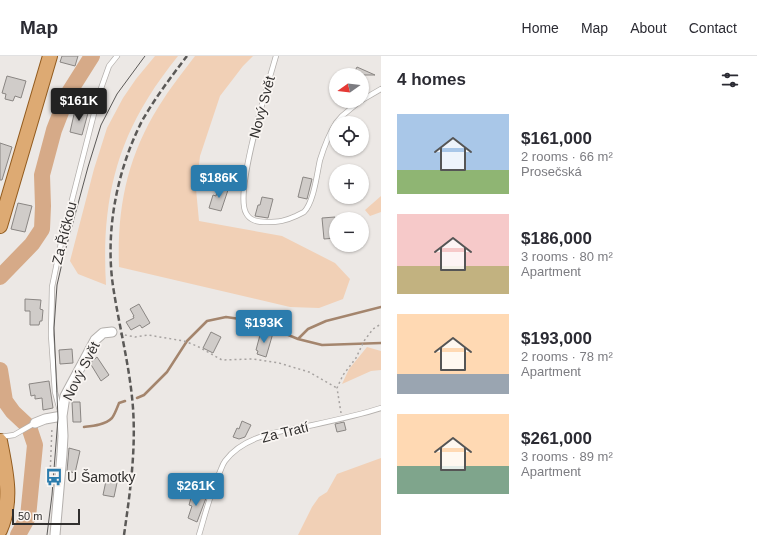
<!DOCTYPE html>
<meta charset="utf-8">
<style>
body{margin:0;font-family:Arial,sans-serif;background:#f2f2f3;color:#2b2b33;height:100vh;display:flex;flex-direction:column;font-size:15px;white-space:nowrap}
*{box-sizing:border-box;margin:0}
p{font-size:13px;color:#7c7c81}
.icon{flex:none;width:22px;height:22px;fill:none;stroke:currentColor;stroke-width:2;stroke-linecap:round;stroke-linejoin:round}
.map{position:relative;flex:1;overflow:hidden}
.panel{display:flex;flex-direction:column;background:#fff;width:376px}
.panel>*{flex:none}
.needle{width:26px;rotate:256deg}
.controls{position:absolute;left:329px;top:12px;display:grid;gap:8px}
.controls a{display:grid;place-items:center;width:40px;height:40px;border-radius:50%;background:#fff;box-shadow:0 1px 3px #0004;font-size:20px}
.scale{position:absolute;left:12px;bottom:10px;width:68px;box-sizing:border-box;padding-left:4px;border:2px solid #312f2e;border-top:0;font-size:11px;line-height:14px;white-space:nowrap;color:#312f2e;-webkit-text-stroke:3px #f9f5f2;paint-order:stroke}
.price{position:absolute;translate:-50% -34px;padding:0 9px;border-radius:4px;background:#2b7cad;color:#fff;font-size:13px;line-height:26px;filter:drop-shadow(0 1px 2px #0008)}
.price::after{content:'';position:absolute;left:50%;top:24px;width:12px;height:9px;margin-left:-6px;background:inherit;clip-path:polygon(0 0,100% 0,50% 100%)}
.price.on{background:#222;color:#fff}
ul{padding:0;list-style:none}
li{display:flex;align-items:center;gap:12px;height:100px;padding:0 16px}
li span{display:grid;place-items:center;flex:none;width:112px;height:80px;border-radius:0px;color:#555}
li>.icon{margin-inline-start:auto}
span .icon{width:48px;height:48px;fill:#fffc;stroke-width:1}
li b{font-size:17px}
h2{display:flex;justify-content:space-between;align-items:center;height:48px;padding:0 16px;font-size:17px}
header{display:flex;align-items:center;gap:24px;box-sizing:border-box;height:56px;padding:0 20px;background:#fff;border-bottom:1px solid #e1e1e2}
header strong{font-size:19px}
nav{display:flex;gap:22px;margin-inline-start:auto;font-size:14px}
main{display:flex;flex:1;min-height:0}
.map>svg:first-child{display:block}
</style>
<header>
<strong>Map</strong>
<nav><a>Home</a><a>Map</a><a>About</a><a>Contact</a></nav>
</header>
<main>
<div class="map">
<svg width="381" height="479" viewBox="0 0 381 479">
<rect width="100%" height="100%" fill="#ece8e5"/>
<path fill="#f1d0b6" d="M155,0H178C167,14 157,27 148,42C111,101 102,161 106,229L78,218L70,205L94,113L107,72L123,42L136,23Z
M195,0H253L243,10L220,40L200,100L196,133L199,165L282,180L335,207L350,223L343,243L319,252L290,251L119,211C117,152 127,101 159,50C170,32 183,16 195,0Z
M381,140V156L370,160L365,154Z
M367,291L381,295V314L371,315L342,328L349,313Z
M381,402V479H298L312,451L319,441L327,436L337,418Z"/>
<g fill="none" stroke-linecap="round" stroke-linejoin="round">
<path stroke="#a4856d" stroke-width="2.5" d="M298,283L322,289L381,287
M137,342L144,339L167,316L187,285L207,265L226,261L254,265L298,283L308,273L326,265L381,251
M84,371C93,370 105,369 112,362C115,358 117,352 119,347L125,345"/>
<path stroke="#d6aa88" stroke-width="16" d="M0,221L32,188L42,173L43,150L42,119L54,74L68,38L92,0
M0,314L5,345L13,356L29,371L35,389L28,461L18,479"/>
</g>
<path fill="#d0ccc9" stroke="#8a8683" d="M62,0H78L75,10L60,6Z
M357,11L375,19H353Z
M7,20L26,25L21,42L15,40L13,45L5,43L6,38L2,37Z
M75,54L88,57L82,79L70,76Z
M0,87L12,91L2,124H0Z
M303,121L312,123L307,143L298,141Z
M218,131L228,134L221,155L209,152L213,139L216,140Z
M262,141L273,143L268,162L255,160L258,149H260Z
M18,147L32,150L25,176L11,173Z
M335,161L336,182L324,183L322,162Z
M25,243L41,244L40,253L43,254L42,265H40L39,269H30V255H25Z
M139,248L150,267L142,272L140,269L131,274L126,266L134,262L133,260H134L130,253Z
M265,274L273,277L266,301L257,298L258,295L256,294L260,279L263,280Z
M211,276L221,281L213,297L203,292Z
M72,293L73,307L60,308L59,294Z
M97,301L109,319L101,325L90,307Z
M49,325L53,352L43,354L42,342L35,343V339L31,340L29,328Z
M72,346H80L81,366H73Z
M242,365L251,369L245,381L239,383L233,381L237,372L239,373Z
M344,366L346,374L337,376L335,368Z
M69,392L80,395L75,417L67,415Z
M107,420L118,422L114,441L103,439Z
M196,438L206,442L197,466L188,462L192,450L189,449L191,442L194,443Z"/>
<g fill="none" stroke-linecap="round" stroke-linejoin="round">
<g stroke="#b4b0ad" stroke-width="6">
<path id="lane" d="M276,0C268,28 234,136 246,157C250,165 258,166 267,166C279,166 285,165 296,160C298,159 302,157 304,156C314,146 317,117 320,104C324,91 329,78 336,67
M362,44L381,33
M336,67L342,60L360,45
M60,355L55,336L51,279L52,231L61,187L99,38L109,10L117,0
M0,381L14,379L35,367
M199,479C205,459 210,438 219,418C221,414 222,409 225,405C245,378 284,375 313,369C336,364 359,359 381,352"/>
</g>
<g stroke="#b4b0ad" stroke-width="11">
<path id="street" d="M35,367L45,363L62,360
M55,479L62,398L63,380L62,360L65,340L95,284L103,277L112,276"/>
</g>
<g stroke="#925b1e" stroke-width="16">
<path id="primary" d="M0,170L50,0
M0,385C6,416 13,444 0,474"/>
</g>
<path stroke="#a7a3a1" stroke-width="1.5" stroke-dasharray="2 3" stroke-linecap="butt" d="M120,278L135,281L148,279L184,285L197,290L222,304L253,303L279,307L309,316L337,332
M341,357L337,332L343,319L356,302L364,285L373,273L381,268
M50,421L52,371"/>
<use href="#lane" stroke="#fff" stroke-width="4.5"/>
<use href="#street" stroke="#fff" stroke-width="9"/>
<use href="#primary" stroke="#ddaa73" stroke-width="14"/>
<path stroke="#5b5957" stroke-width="1" d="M47,479L52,439L58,362L54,272L57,229L63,203L88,111L101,69L117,38L145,0"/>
<path stroke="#5b5957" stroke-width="2.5" stroke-dasharray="6 3" stroke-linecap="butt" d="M124,479C130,437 136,395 133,352C130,311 119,270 113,230C105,175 117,114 142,65C155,42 171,21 187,0"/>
</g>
<defs>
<g id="bus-bare" transform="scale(1.38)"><path d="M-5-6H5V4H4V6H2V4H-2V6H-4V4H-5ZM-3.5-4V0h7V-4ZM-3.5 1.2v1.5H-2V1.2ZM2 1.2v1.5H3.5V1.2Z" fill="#2b7cad" stroke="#f9f5f2" stroke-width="2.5" paint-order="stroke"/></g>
</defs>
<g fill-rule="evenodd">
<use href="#bus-bare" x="54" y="421"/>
</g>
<g text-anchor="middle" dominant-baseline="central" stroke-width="3.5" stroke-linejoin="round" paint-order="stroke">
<g font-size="14" fill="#312f2e" stroke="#f9f5f2">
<text transform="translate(262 51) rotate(-75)">Nový Svět</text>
<text transform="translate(64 177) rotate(-76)">Za Říčkou</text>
<text transform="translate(81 315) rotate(-63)">Nový Svět</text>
<text transform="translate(285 376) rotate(-14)">Za Tratí</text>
</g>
<g font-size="14" fill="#312f2e" stroke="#f9f5f2" text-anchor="start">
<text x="67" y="421">U Šamotky</text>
</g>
</g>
</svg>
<div class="controls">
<a><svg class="needle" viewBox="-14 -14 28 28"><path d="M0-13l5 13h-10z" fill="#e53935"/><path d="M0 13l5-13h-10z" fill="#7c7c81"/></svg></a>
<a><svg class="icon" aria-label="locate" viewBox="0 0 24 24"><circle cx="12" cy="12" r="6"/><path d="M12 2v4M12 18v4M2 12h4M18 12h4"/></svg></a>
<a>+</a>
<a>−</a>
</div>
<div class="scale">50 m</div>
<b class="price on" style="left:79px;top:66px">$161K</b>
<b class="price" style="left:219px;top:143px">$186K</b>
<b class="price" style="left:264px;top:288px">$193K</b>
<b class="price" style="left:196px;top:451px">$261K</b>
</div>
<section class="panel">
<h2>4 homes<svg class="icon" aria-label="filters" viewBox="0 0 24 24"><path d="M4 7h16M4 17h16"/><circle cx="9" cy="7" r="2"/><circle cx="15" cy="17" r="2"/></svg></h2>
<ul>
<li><span style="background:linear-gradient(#a9c7e8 70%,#8fb573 0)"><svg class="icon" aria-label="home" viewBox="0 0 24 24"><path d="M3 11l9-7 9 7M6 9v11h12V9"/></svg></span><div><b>$161,000</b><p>2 rooms · 66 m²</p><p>Prosečská</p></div></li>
<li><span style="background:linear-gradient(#f6c9c9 65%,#c2b280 0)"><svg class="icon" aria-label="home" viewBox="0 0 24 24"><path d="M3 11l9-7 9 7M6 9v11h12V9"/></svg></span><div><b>$186,000</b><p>3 rooms · 80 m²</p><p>Apartment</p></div></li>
<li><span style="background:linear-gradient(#ffd9b3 75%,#9aa5b1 0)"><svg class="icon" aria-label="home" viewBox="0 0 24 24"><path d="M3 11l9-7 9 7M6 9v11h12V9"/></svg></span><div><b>$193,000</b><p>2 rooms · 78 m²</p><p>Apartment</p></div></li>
<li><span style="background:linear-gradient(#ffd9b3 65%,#7fa58c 0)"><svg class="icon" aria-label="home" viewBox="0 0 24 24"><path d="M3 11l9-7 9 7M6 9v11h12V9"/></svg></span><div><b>$261,000</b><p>3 rooms · 89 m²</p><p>Apartment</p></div></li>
</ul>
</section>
</main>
